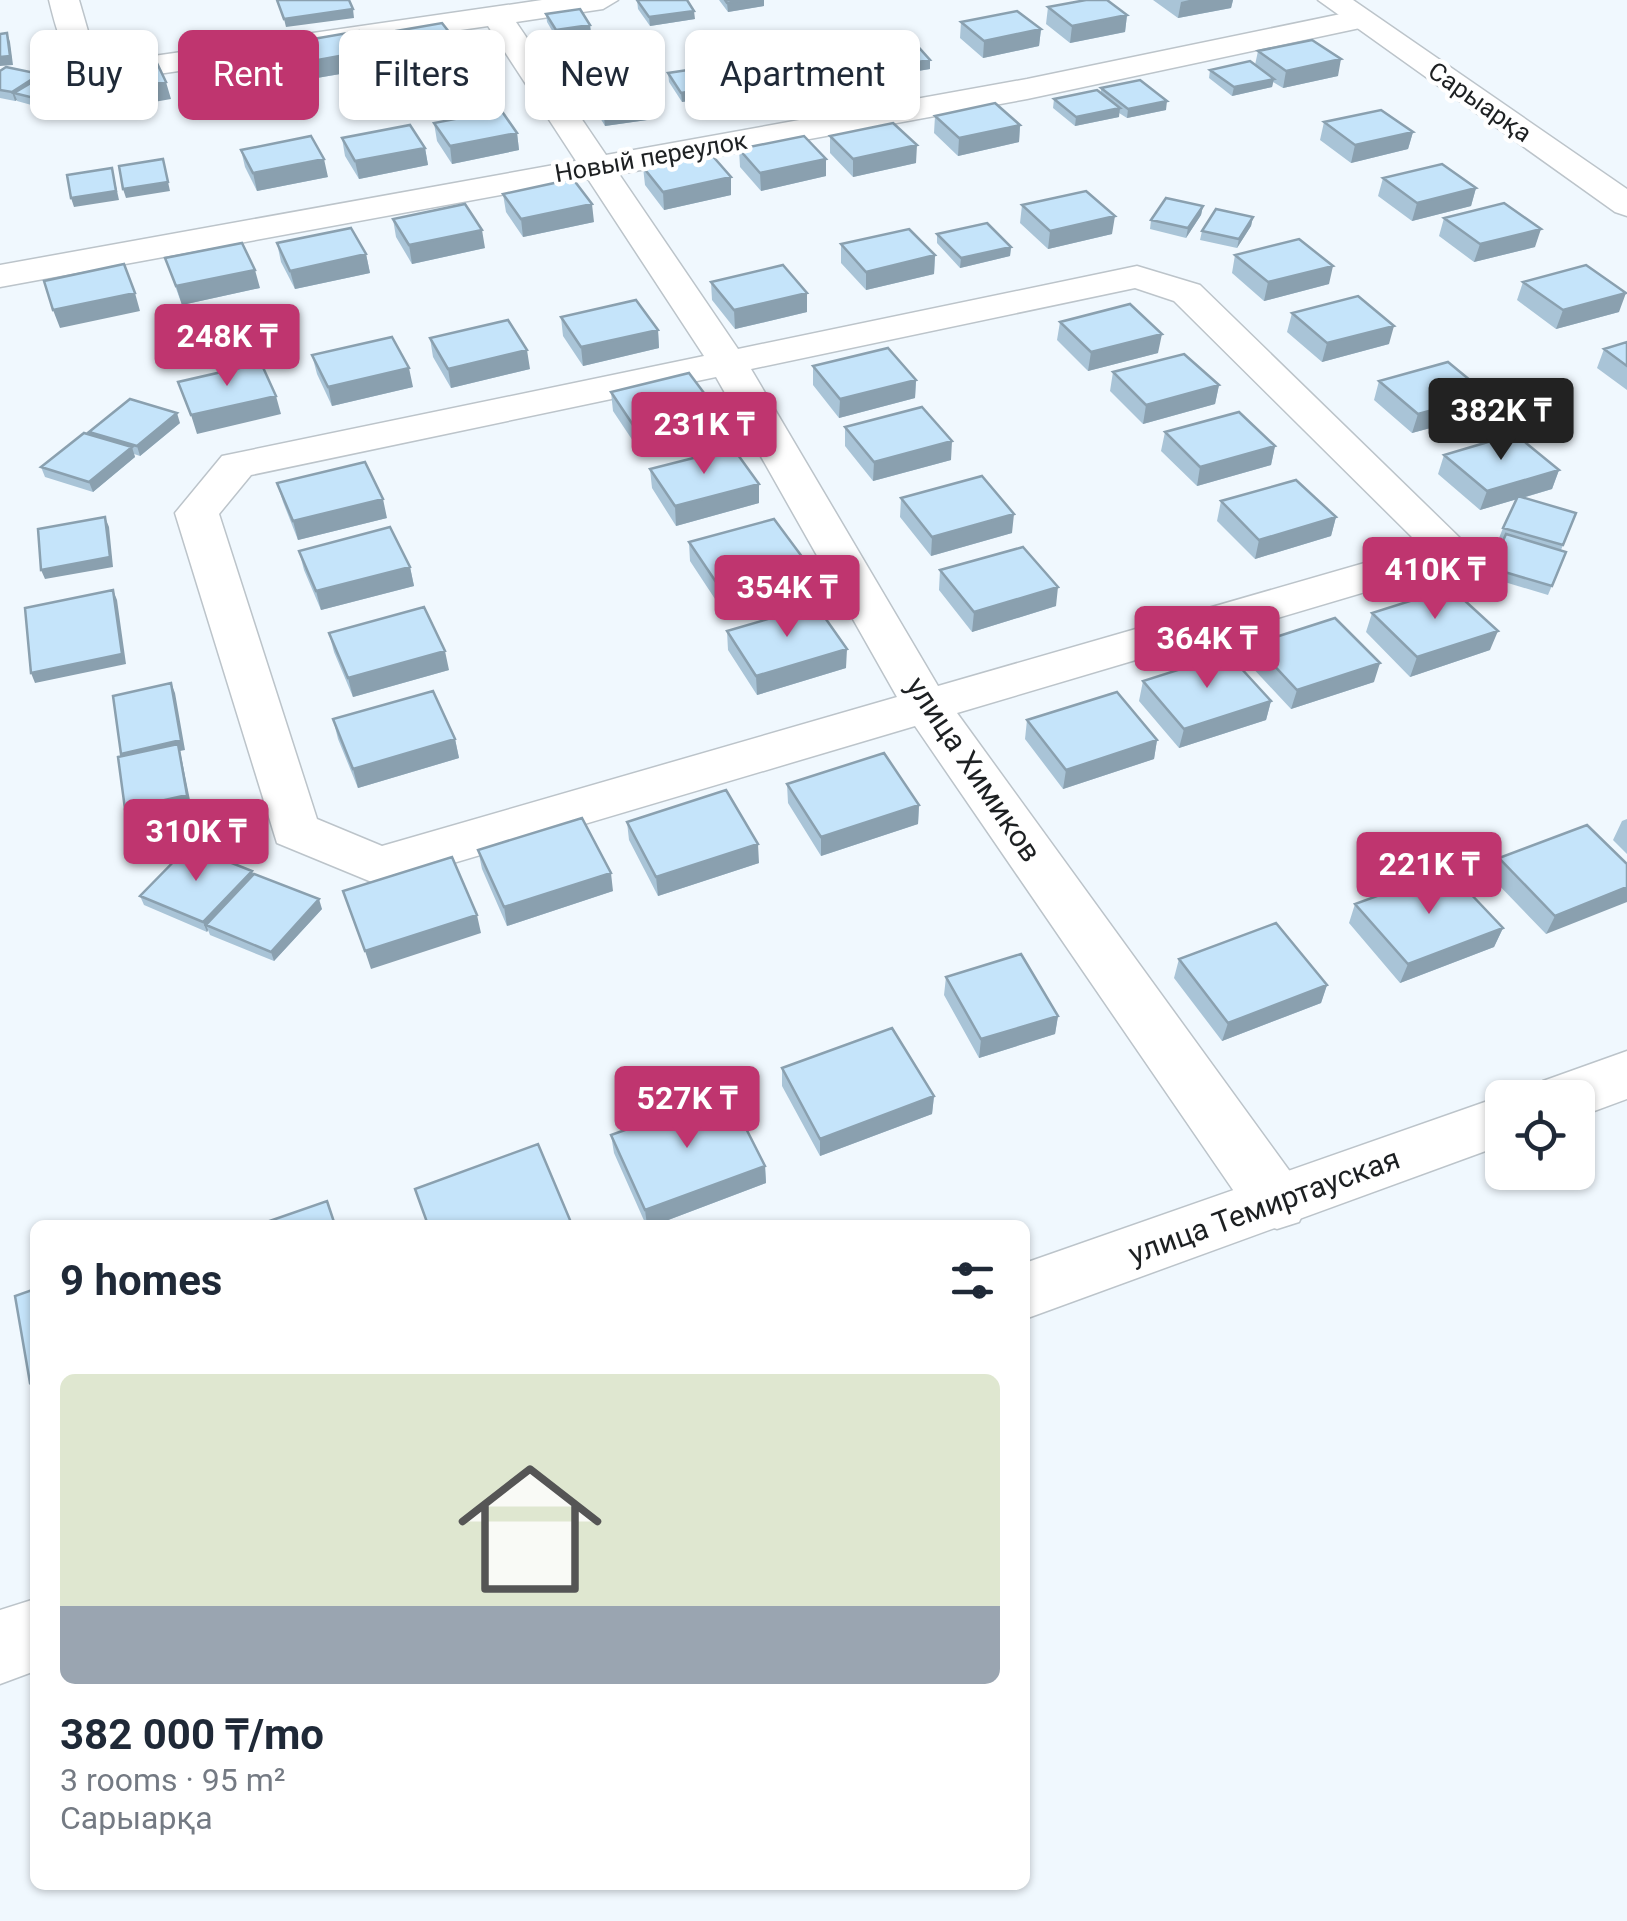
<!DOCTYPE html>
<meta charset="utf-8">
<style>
body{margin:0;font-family:Roboto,sans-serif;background:#f6f6f7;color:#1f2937;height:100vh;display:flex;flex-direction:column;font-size:38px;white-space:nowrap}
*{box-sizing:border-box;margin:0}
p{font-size:32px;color:#747a83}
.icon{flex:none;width:55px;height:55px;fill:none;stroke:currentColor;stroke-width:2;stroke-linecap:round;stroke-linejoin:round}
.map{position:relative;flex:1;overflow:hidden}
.panel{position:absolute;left:30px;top:1220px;width:1000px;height:670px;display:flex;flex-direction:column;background:#fff;border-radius:15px;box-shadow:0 2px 8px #0004}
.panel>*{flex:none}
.top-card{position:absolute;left:30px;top:30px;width:1000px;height:90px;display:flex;gap:20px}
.controls{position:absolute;left:1485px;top:1080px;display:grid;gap:20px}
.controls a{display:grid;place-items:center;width:110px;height:110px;border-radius:15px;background:#fff;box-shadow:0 2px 8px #0004;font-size:50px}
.price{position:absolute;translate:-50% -85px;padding:0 22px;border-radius:10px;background:#bf356f;color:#fff;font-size:32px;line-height:65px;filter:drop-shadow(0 2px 5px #0008)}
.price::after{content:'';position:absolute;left:50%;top:60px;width:30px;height:22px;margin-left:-15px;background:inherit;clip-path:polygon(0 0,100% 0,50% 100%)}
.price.selected{background:#222;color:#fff}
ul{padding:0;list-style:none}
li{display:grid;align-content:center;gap:20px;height:530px;padding:0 30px}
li+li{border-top:2px solid #e0e1e3}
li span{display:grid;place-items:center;height:310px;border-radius:15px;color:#555}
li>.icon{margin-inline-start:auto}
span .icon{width:180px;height:180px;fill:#fffc;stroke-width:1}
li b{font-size:42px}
h2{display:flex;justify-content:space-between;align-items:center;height:120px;padding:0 30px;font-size:42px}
.tag{padding:0 35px;border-radius:15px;background:#fff;box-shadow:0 2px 8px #0004;font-size:35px;line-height:90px}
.tag.selected{background:#bf356f;color:#fff}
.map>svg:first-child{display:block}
</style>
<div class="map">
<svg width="1627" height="1921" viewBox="0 0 1627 1921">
<rect width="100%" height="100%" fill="#f0f8fe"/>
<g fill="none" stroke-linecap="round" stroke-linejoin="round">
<g stroke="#bcc4ca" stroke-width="3">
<path id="street" d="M49,0H79L92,45L112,62L542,0H618L603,9L516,22L606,155L1027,79L1360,10L1371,13L1375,19L1371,25L1360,28L1027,99L619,174L738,349L1137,266L1200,285L1462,540L1446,568L957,713L1299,1184L1308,1203L1299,1222L1277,1229L1255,1222L915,726L379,885L277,843L175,513L222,456L704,356L588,179L0,287V265L576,161L488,26L110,81C66,70 59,40 49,0ZM1135,288L1174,301L1417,542L1413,549L938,686L751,369ZM716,377L897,697L382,846L317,819L219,514L251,475Z"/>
</g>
<g stroke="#bcc4ca" stroke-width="3">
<path id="secondary" d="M1318,0H1353L1627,189V216L1615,212Z
M1627,1051V1099L1578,1117V1098H1535L1543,1081Z
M1502,1096L1508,1098H1502V1145L1025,1319V1263Z
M35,1599V1671L0,1684V1610Z"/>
</g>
<use href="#street" fill="#fff" fill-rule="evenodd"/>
<use href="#secondary" fill="#fff" fill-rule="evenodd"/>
</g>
<path fill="#a9c4d7" d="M637,0L695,19L650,26L638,9Z
M719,0H764V6L728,12Z
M1153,0H1233L1231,8L1178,18Z
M1048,7L1127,15L1125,32L1070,43L1046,24Z
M546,14L590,25L591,34L557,39L547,22Z
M961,22L1041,29L1039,46L983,58L960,38Z
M379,34L456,41L458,58L395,70L382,51Z
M857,39L930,69L881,77L856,48Z
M296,42L375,68L311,79L299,59Z
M1258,51L1338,76L1283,88L1273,82L1272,87L1232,96L1209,78L1210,70L1255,65Z
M191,55L272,80L206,92L196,72Z
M731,61L825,76L745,89L731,70Z
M0,71L41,77L86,91L53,111L17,101V100L15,101L0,98Z
M668,73L728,85L729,94L682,102L669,82Z
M1101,88L1166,110L1127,118L1119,113V117L1075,126L1053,108L1054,99L1101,93Z
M590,94L646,111L647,120L605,126L591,103Z
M935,116L1020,125L1019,142L958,156L934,133Z
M1324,122L1413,132L1408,149L1351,163L1320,140Z
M434,123L517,133L519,150L452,164L437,141Z
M830,136L916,163L853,177L830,153Z
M342,138L425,148L428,165L359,179L345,156Z
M739,149L826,176L761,191L740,167Z
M241,150L328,177L257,191L245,167Z
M643,167L731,177V195L664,210L645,185Z
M1383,178L1476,188L1471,206L1412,221L1378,196Z
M503,194L594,222L523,237L506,212Z
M1022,205L1112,234L1048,249L1020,223Z
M1203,206L1201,215L1186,238L1150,229L1151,220Z
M1253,217L1251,226L1237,248L1200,240L1202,231Z
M1444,218L1535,247L1474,262L1439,236Z
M393,219L485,248L412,264L396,237Z
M937,234L1011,247L1010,256L960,268L937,243Z
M277,243L366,254L370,273L295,289L281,262Z
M841,244L935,255L934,274L866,290L841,263Z
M1235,255L1329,284L1264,301L1232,273Z
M165,258L260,288L182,305Z
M711,282L807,293V312L735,329L712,300Z
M1523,282L1619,312L1556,329L1517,300Z
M1292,313L1389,344L1322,362L1287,332Z
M561,317L658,330L659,348L583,366L563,336Z
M1060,322L1158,353L1088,371L1057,340Z
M430,338L530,369L451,388L433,357Z
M1627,342V390L1597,368L1604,349Z
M312,355L413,387L332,406L317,374Z
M813,366L916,380L915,398L839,418L813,385Z
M1113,372L1219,385L1215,404L1143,424L1110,391Z
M1379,381L1488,395L1482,414L1412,433L1374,400Z
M611,392L713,405L714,424L635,444L613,411Z
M180,423L140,456L134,454L135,457L93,492L45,477L41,467L90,435L89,432Z
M845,427L951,460L873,481L845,446Z
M1165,432L1275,446L1271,465L1197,486L1161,451Z
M1444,455L1559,470L1552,489L1522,498L1576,513L1561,550L1566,552L1548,595L1488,577L1504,539L1499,538L1503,528L1517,499L1480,510L1438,474Z
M650,469L759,484V503L676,526L652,488Z
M277,483L387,518L298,540L283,502Z
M901,498L1012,533L931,556L900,517Z
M1221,501L1336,517L1331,536L1255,559L1217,521Z
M689,542L803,558V578L717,602L690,561Z
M299,551L410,567L414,586L321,610L304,570Z
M940,570L1056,606L972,632L939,590Z
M1372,613L1490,650L1410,677L1366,632Z
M727,631L846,668L757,695L728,650Z
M329,633L449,670L353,697L334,652Z
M1254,644L1374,682L1291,709L1249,664Z
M1143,681L1271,701L1266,720L1179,748L1139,701Z
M333,719L455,739L459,758L358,788L338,739Z
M1027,720L1157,740L1154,759L1063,789L1025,739Z
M787,784L919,805L918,824L821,856L788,803Z
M1627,819V854L1613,840L1622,821Z
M627,822L759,863L658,896L629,840Z
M478,850L613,891L507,926L482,869Z
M1499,858L1627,864L1546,934L1491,877Z
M252,871L253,875L322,909L274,961L210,935L208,930L207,932L144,905L140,896Z
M1355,904L1503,928L1494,947L1400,983L1349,923Z
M1179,959L1327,985L1321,1003L1222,1041L1174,978Z
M946,977L1058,1016L1055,1034L979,1058L944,995Z
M782,1068L934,1096L932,1114L820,1156L782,1086Z
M611,1135L765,1166L766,1183L655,1225H646L614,1153Z"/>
<path fill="#8aa0af" d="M749,0H764V6L728,12L727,3Z
M1189,0H1233L1231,8L1178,18L1181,2Z
M353,9L354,18L286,27L284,19Z
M694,11L695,19L650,26L649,17Z
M1127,15L1125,32L1070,43L1072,26Z
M590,25L591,34L557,39L556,30Z
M1041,29L1039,46L983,58L984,41Z
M7,33L10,42L13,65L0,66V57Z
M456,41L458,58L395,70L392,53Z
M372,50L375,68L311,79L307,62Z
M1341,59L1338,76L1283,88L1286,71Z
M930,60V69L881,77V68Z
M268,63L272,80L206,92L201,75Z
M825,68V76L745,89V80Z
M40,74L43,82L14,93L17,100L15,101L12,92Z
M1274,79L1272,87L1232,96L1234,87Z
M166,82L171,99L103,111L98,94Z
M83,83L86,91L53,111L50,102Z
M728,85L729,94L682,102L681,93Z
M1167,101L1166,110L1127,118L1128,109Z
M1120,108L1119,117L1075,126L1076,117Z
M646,111L647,120L605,126L604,117Z
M1020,125L1019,142L958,156L959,138Z
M1413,132L1408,149L1351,163L1355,145Z
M517,133L519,150L452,164L450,146Z
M917,145L916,163L853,177V159Z
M425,148L428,165L359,179L355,161Z
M163,159L170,191L126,198L123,189Z
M324,159L328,177L257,191L253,173Z
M826,159V176L761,191L760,173Z
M112,168L119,200L74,207L71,198Z
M731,177V195L664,210L663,192Z
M1476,188L1471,206L1412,221L1417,203Z
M592,204L594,222L523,237L521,219Z
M1203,206L1201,215L1186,238L1188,228Z
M1115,216L1112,234L1048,249L1050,231Z
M1253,217L1251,226L1237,248L1239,239Z
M1541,229L1535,247L1474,262L1480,244Z
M482,230L485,248L412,264L409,245Z
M1011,247L1010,256L960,268L961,258Z
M366,254L370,273L295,289L290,271Z
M935,255L934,274L866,290V272Z
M1333,266L1329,284L1264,301L1268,282Z
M255,270L260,288L182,305L176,286Z
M135,293L140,311L60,328L53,310Z
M807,293V312L735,329L734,310Z
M1626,293L1619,312L1556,329L1563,310Z
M1394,326L1389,344L1322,362L1327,343Z
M658,330L659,348L583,366L581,347Z
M1162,334L1158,353L1088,371L1091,352Z
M527,350L530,369L451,388L448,369Z
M409,368L413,387L332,406L328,387Z
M916,380L915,398L839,418L840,399Z
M1219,385L1215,404L1143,424L1146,405Z
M1488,395L1482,414L1412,433L1418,414Z
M276,396L281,414L197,434L191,415Z
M713,405L714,424L635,444L633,425Z
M177,413L180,423L140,456L137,446Z
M952,441L951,460L873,481L874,462Z
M1275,446L1271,465L1197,486L1200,467Z
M132,447L135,457L93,492L89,482Z
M1559,470L1552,489L1480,510L1487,491Z
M759,484V503L676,526L675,506Z
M383,499L387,518L298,540L293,521Z
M1014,514L1012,533L931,556L932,537Z
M105,517L109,527L113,567L45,579L41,570Z
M1336,517L1331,536L1255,559L1259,540Z
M803,558V578L717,602L716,582Z
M410,567L414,586L321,610L316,591Z
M1058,587L1056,606L972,632L974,612Z
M113,590L117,600L126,664L35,683L31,673Z
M1498,631L1490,650L1410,677L1417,657Z
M847,649L846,668L757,695L756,676Z
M445,651L449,670L353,697L348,678Z
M1380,663L1374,682L1291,709L1297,690Z
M171,683L175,693L185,750L180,751L191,805L129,819L125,809V763L121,754Z
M1271,701L1266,720L1179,748L1184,729Z
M455,739L459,758L358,788L353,769Z
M1157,740L1154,759L1063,789L1066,770Z
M919,805L918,824L821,856V837Z
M758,844L759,863L658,896L656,877Z
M252,871L255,880L206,925L208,930L207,932L203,922Z
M611,873L613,891L507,926L504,907Z
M1627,887V902L1546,934L1555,916Z
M319,899L322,909L274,961L271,952Z
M477,915L481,933L371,969L365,951Z
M1503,928L1494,947L1400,983L1408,964Z
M1327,985L1321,1003L1222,1041L1228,1023Z
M1058,1016L1055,1034L979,1058L981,1039Z
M934,1096L932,1114L820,1156V1139Z
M765,1166L766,1183L655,1225H647L645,1210Z"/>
<path fill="#c5e4fa" stroke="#8aa0af" stroke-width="2.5" d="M277,0H349L353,9L284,19Z
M637,0H687L694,11L649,17Z
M725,0H749L727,3Z
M1086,0H1107L1127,15L1072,26L1048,7Z
M580,9L590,25L556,30L546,14Z
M1017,11L1041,29L984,41L961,22Z
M442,23L456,41L392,53L379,34Z
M359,31L372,50L307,62L296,42Z
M905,32L930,60L881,68L857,39Z
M7,33L10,56L0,57V34Z
M1312,40L1341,59L1286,71L1258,51Z
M257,43L268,63L201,75L191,55Z
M811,49L825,68L745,80L731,61Z
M156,61L166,82L98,94L89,73Z
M1250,61L1274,79L1234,87L1210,70Z
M714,66L728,85L681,93L668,73Z
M6,67L40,74L12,92L0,90V71Z
M46,74L83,83L50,102L14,93Z
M1140,80L1167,101L1128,109L1101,88Z
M632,88L646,111L604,117L590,94Z
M1097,90L1120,108L1076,117L1054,99Z
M995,103L1020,125L959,138L935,116Z
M501,110L517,133L450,146L434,123Z
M1381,110L1413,132L1355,145L1324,122Z
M893,123L917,145L853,159L830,136Z
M410,125L425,148L355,161L342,138Z
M311,136L324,159L253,173L241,150Z
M804,136L826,159L760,173L739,149Z
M710,153L731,177L663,192L643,167Z
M163,159L168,182L123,189L119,166Z
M1442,164L1476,188L1417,203L1383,178Z
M112,168L116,191L71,198L67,175Z
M573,179L592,204L521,219L503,194Z
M1086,191L1115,216L1050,231L1022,205Z
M1166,198L1203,206L1188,228L1151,220Z
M1504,203L1541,229L1480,244L1444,218Z
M465,204L482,230L409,245L393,219Z
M1216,209L1253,217L1239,239L1202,231Z
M987,223L1011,247L961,258L937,234Z
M351,228L366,254L290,271L277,243Z
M909,229L935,255L866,272L841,244Z
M1299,239L1333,266L1268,282L1235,255Z
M242,243L255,270L176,286L165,258Z
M124,264L135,293L53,310L44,281Z
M783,265L807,293L734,310L711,282Z
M1586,265L1626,293L1563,310L1523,282Z
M1358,296L1394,326L1327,343L1292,313Z
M636,300L658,330L581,347L561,317Z
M1130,304L1162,334L1091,352L1060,322Z
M508,320L527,350L448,369L430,338Z
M392,337L409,368L328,387L312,355Z
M1627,342V366L1604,349Z
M888,348L916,380L840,399L813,366Z
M1184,354L1219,385L1146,405L1113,372Z
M1448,362L1488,395L1418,414L1379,381Z
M261,363L276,396L191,415L178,382Z
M689,373L713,405L633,425L611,392Z
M130,399L177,413L137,446L89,432Z
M922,407L952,441L874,462L845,427Z
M1239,412L1275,446L1200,467L1165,432Z
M84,433L132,447L89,482L41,467Z
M1515,434L1559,470L1487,491L1444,455Z
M733,448L759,484L675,506L650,469Z
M365,462L383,499L293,521L277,483Z
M982,476L1014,514L932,537L901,498Z
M1296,480L1336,517L1259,540L1221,501Z
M1518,496L1576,513L1563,545L1503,528Z
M105,517L110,557L41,570L38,529Z
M774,519L803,558L716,582L689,542Z
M390,527L410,567L316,591L299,551Z
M1506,534L1566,552L1552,586L1491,568Z
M1023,547L1058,587L974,612L940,570Z
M1451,588L1498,631L1417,657L1372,613Z
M113,590L122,654L31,673L25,608Z
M816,605L847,649L756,676L727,631Z
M424,607L445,651L348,678L329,633Z
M1335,618L1380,663L1297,690L1254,644Z
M1228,654L1271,701L1184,729L1143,681Z
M171,683L181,740L121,754L113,696Z
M433,691L455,739L353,769L333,719Z
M1117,692L1157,740L1066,770L1027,720Z
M178,744L187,795L125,809L118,757Z
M884,753L919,805L821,837L787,784Z
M726,790L758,844L656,877L627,822Z
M582,818L611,873L504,907L478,850Z
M1587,825L1627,864V887L1555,916L1499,858Z
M189,846L252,871L203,922L140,896Z
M452,857L477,915L365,951L343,891Z
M1448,870L1503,928L1408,964L1355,904Z
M254,874L319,899L271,952L206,925Z
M1276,923L1327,985L1228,1023L1179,959Z
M1021,954L1058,1016L981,1039L946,977Z
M892,1028L934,1096L820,1139L782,1068Z
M728,1093L765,1166L645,1210L611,1135Z
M538,1144L570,1220L557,1225H428L415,1189Z
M327,1201L335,1225H258Z
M35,1289V1381L30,1383L15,1296Z"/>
<g text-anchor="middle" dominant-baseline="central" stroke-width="9" stroke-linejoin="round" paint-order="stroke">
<g font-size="25" fill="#1d2022" stroke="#fff">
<text transform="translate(1480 102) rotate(35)">Сарыарқа</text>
<text transform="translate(651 157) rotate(-10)">Новый переулок</text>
</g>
<g font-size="30" fill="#1d2022" stroke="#fff">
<text transform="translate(974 769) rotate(56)">улица Химиков</text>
<text transform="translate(1264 1206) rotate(-20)">улица Темиртауская</text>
</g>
</g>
</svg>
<div class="controls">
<a><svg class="icon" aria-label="locate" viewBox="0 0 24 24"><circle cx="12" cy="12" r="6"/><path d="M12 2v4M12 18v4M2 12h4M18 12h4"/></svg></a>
</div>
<b class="price" style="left:227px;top:389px">248K ₸</b>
<b class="price selected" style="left:1501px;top:463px">382K ₸</b>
<b class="price" style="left:704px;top:477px">231K ₸</b>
<b class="price" style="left:1435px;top:622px">410K ₸</b>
<b class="price" style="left:787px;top:640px">354K ₸</b>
<b class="price" style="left:1207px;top:691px">364K ₸</b>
<b class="price" style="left:196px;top:884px">310K ₸</b>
<b class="price" style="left:1429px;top:917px">221K ₸</b>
<b class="price" style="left:687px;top:1151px">527K ₸</b>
<div class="top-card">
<a class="tag">Buy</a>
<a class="tag selected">Rent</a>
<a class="tag">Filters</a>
<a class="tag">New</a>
<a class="tag">Apartment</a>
</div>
<section class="panel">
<h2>9 homes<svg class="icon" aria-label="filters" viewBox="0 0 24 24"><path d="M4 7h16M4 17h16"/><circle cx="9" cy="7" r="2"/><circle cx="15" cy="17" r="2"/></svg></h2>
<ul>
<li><span style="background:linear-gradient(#dfe7d0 75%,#9aa5b1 0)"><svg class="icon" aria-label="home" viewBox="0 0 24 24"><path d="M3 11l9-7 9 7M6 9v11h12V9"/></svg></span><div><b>382 000 ₸/mo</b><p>3 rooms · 95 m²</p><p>Сарыарқа</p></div></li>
</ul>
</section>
</div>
